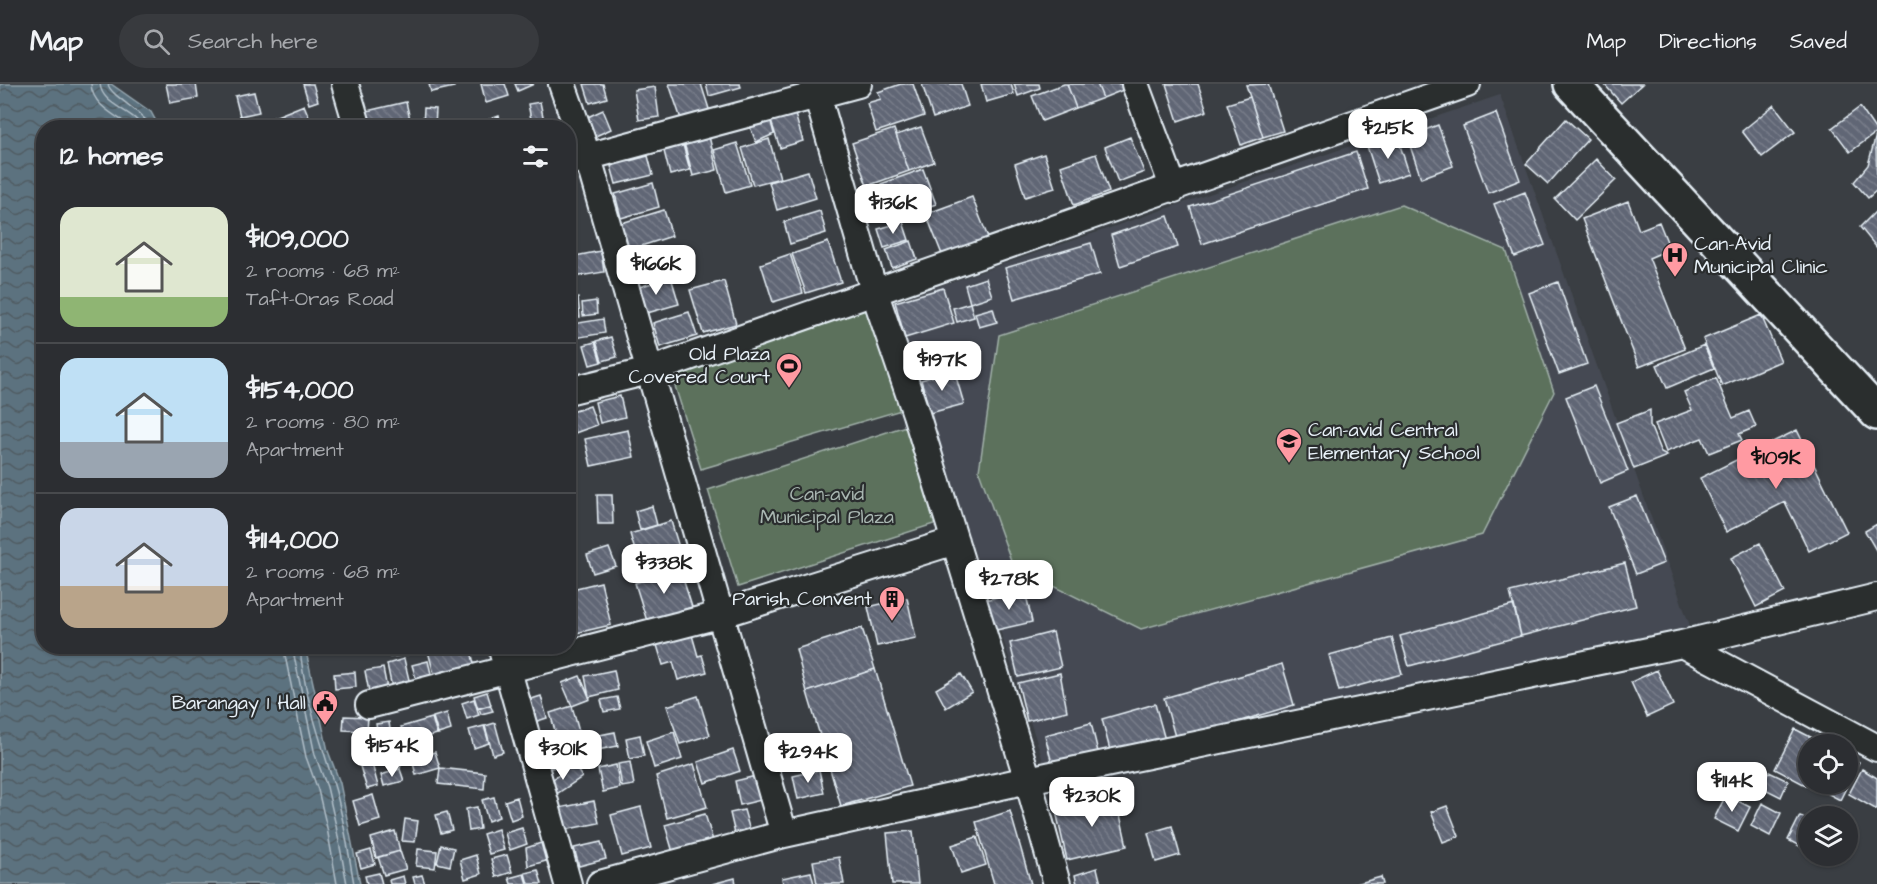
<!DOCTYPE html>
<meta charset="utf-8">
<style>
body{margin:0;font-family:"Architects Daughter",sans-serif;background:#383a3e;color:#f1f3f6;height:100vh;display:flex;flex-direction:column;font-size:22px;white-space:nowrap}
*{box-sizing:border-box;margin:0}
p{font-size:20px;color:#a6a8ac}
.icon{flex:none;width:33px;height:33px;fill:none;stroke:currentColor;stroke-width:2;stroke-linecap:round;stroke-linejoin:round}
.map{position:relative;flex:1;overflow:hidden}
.details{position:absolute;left:36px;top:36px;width:540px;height:534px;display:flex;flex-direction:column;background:#2c2e32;border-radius:24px;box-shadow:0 2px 4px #0004,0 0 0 2px #484a4d}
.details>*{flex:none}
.buttons{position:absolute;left:1798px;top:650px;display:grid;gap:12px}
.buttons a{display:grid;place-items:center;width:60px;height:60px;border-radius:50%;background:#2c2e32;box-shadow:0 2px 4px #0004,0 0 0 2px #484a4d;font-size:30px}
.price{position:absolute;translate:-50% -51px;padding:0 14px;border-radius:12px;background:#fff;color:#222;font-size:20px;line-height:39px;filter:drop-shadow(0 2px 3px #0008)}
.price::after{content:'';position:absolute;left:50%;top:36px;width:18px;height:14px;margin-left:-9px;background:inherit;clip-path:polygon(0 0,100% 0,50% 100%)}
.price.current{background:#ff9aa2;color:#111}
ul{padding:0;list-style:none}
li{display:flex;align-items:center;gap:18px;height:150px;padding:0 24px}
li+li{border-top:2px solid #484a4d}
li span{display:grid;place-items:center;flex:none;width:168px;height:120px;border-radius:18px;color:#555}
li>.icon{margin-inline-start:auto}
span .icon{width:72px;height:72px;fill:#fffc;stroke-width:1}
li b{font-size:26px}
h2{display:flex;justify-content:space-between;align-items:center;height:72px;padding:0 24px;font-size:26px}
header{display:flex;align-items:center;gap:36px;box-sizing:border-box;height:84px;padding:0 30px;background:#2c2e32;border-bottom:2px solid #484a4d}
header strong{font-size:28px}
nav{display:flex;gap:33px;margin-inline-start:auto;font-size:21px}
.search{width:420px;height:54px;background:#383a3e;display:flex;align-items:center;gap:15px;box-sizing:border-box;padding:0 21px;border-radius:33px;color:#a6a8ac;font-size:22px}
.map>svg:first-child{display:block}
</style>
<header>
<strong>Map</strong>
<div class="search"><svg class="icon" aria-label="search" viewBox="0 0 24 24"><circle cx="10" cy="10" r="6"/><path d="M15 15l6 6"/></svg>Search here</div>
<nav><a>Map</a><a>Directions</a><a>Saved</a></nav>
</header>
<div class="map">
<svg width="1877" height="800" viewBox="0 0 1877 800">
<defs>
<pattern id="water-waves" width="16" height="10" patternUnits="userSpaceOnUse" patternTransform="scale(1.5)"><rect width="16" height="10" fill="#5c727f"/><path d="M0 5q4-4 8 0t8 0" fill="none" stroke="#505b62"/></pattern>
<pattern id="building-back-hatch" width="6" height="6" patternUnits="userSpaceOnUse" patternTransform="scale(1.5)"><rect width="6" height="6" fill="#606675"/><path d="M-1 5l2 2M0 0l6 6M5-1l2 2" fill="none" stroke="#777c89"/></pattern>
</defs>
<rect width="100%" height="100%" fill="#3a3e43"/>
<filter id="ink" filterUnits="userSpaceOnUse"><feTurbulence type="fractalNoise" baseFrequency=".0167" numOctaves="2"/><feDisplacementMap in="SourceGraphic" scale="12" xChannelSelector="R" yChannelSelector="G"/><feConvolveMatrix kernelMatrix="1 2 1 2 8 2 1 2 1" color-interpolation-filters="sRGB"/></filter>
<g filter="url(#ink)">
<path fill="#454a52" d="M1500,11L1690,542L1051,701L892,218Z"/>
<path fill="#5b715c" stroke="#a2b1aa" stroke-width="1.5" d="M1401,121L1506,166L1554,308L1482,451L1141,545L1013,482L979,387L999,251Z
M878,220L908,324L701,385L670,286Z
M915,339L946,436L738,503L708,406Z"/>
<path fill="url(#water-waves)" stroke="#94a5af" stroke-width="1.5" d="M0,0H111L151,28L159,43L44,44V562L305,563L328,667L340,699L360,800H0Z"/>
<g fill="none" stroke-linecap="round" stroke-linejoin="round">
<path stroke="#b0bec8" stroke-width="1.5" d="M91,0C92,22 117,32 133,44
M100,0C102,22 134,26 143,44
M108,0C110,12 143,27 152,44
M283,562L306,673L318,706L327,744L337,800
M292,562L315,671L327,703L336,742L347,800
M300,562C303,609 321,657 334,701C344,733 348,767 354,800"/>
</g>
<path fill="url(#building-back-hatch)" stroke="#e8f1f8" stroke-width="1.5" d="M166,0H196L198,14L170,19Z
M303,0H313L318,17L309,20Z
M429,0H453L454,3L431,8Z
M481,0H505L509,12L486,19Z
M515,0H534L518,7Z
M584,0H603L607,14L590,19Z
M669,0H701L710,28L682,38Z
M706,0H740L741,3L709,12Z
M901,0H913L924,32L876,48L867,19L881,15L878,8Z
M922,0H961L968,22L933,34Z
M981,0H1011L1014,10L986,18Z
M1014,0H1039L1040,4L1018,12Z
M1064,0H1067L1076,24L1042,37L1032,12Z
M1067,0H1097L1103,14L1076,24Z
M1097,0H1127L1128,4L1103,14Z
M1166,0H1198L1207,27L1178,37Z
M1268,0L1283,47L1263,53L1246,1Z
M1604,0H1642L1621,19Z
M655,3L659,33L639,36L634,6Z
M254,8L259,28L240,32L235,12Z
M1250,13L1263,53L1241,61L1227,20Z
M406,18L412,44H361L358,29Z
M540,18L544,37L532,40L528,20Z
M304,21L311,38L298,44H275L272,34Z
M1774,21L1795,48L1762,73L1742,47Z
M1860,23L1877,48L1850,68L1832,44Z
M424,24L436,25L435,43L423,42Z
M603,26L611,45L589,55L581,36Z
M794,27L803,57L780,64L770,34Z
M1496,29L1520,96L1488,109L1463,42Z
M499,32L503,44H477L476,40Z
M770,34L774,50L756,58L750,43Z
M1566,35L1588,55L1548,100L1526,80Z
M1438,41L1453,82L1421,94L1407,53Z
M921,43L934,78L909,87L896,51Z
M894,45L909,87L867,102L852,59Z
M708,48L717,86L693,92L683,55Z
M1876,51L1877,106L1868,114L1854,98L1868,81Z
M1397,52L1409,89L1379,99L1367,62Z
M1130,53L1144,88L1118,98L1105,63Z
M769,55L780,94L753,101L742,64Z
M737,59L750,101L726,108L714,66Z
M683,61L690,86L670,91L664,67Z
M1356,68L1368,105L1202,160L1190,123Z
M1044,70L1055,104L1025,113L1015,80Z
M1096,70L1109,108L1074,121L1061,82Z
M648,72L653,91L616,100L611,82Z
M1596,75L1616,96L1575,136L1555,115Z
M923,85L936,120L893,135L881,100Z
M808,87L816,114L777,126L769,98Z
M653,99L659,123L621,134L615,110Z
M1525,108L1545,161L1515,173L1494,120Z
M972,113L989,156L943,173L926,130Z
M1628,117L1639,146L1659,138L1670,165L1649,174L1685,265L1639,283L1582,135Z
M664,126L672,152L623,168L615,141Z
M1877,126V164L1860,143Z
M820,127L826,149L790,160L784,138Z
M1168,132L1178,163L1120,182L1111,151Z
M903,138L909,156L884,164L878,145Z
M911,157L917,175L892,184L886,166Z
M828,158L841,198L806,209L792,170Z
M1091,159L1100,190L1014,215L1005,184Z
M601,167L604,188L574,193L570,173Z
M790,170L803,209L773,218L761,180Z
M671,193L679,220L640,231L633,205Z
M986,194L992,212L970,219L965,201Z
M724,197L736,240L703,249L690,206Z
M1558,198L1587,280L1559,290L1529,209Z
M943,204L954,239L905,254L895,218Z
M578,214L580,233L568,234V215Z
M596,217L597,230L583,232L582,219Z
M970,219L974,233L957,238L953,224Z
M993,224L997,238L979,243L975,229Z
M689,228L697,252L660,263L653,239Z
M1761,231L1781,277L1722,302L1703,255Z
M603,235L605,249L574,254L572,240Z
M611,253L617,273L602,277L596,257Z
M568,254L574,275L568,277Z
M595,258L601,278L590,281L584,261Z
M1704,261L1714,284L1667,304L1657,281Z
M954,286L964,320L930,329L921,296Z
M1716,294L1733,334L1749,327L1756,343L1739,350L1742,356L1709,369L1702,354L1666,368L1655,340L1692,326L1684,308Z
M1594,302L1628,387L1600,399L1566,313Z
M620,312L625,333L600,339L595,318Z
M590,322L597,341L575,349L569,329Z
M1650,326V341L1661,369L1667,372L1634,385L1616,339Z
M628,346L634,373L591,382L585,355Z
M1797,346L1847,448L1809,467L1785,418L1726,448L1700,394Z
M597,411H612L613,440H598Z
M1637,412L1664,479L1636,490L1609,423Z
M652,422L657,441L640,446L635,427Z
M671,437L684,480L643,493L630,450Z
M1877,440V468L1865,447Z
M1760,459L1785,508L1756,523L1731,474Z
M609,464L616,482L593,489L587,471Z
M1625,479L1636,522L1521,552L1510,508Z
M680,485L692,523L647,537L635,499Z
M601,498L611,541L576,549L568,506Z
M1025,506L1032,538L992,547L985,516Z
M907,514L916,554L877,562L868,523Z
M1514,521L1521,552L1409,582L1400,552Z
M862,544L875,585L807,608L796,565Z
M1053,548L1061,583L1018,593L1010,559Z
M692,551L698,572L702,571L707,588L678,596L673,578L663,581L657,561Z
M1392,554L1402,590L1339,607L1329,571Z
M389,562H416L417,569L390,573Z
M445,562H470L474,580L434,590L428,567Z
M404,575L410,600L392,604L387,580Z
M428,577L432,594L417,598L412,581Z
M1282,580L1294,621L1176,656L1164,614Z
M383,584L387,605L369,608L365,587Z
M875,585L910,702L841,722L807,608Z
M614,586L618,606L589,613L585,592Z
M1657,586L1673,621L1647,633L1631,598Z
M355,588L356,603L335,605L334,590Z
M1060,589L1067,627L1027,637L1018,599Z
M961,590L972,608L946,624L936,605Z
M580,592L590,615L572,622L562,599Z
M487,608L491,621L478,625L474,612Z
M541,612L547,634L531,639L525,617Z
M698,612L710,651L680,660L667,622Z
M617,613L620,625L604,628L601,616Z
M474,615L479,631L467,635L462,619Z
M1155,620L1165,656L1111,670L1102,635Z
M490,621L493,627L481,630L479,624Z
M572,622L579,648L557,654L550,629Z
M447,629L451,646L438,650L433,633Z
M344,632L368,633L367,647L343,646Z
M432,634L437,650L406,659L401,643Z
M389,638L390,645L377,647L376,640Z
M495,639L503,668L493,671L485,642Z
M1091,639L1099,672L1053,684L1045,651Z
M484,642L489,659L474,664L469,646Z
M1795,645L1824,660H1809V699H1813L1811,704L1775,685Z
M615,648L618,662L592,667L589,653Z
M674,648L682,675L654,684L646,657Z
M377,649L395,650L394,661L376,660Z
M640,651L644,672L630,675L626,654Z
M557,654L565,680L547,685L539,659Z
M370,655L371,668L361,669V656Z
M389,662L404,664L400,685L386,682Z
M733,666L740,687L705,699L698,678Z
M435,668L440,684L416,691L412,675Z
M1848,672L1859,678L1840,716L1812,701L1848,699Z
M371,676L378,702L367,705L359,679Z
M630,678L634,701L622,703L618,680Z
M694,680L707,723L667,734L656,692Z
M574,681L582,693L552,713L544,701Z
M616,681L620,704L603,708L598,685Z
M440,684L485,689L484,705L438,700Z
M400,685L404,697L384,702L381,691Z
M1862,685L1877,694V726L1849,710Z
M819,686L824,709L798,715L793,692Z
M1769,688L1788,697L1781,713L1761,703Z
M756,692L761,716L740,721L735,697Z
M373,711L380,736L360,742L353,717Z
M1726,711L1750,723L1738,747L1714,735Z
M494,713L499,733L488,737L482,716Z
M517,713L522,732L511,736L505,717Z
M1116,713L1127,762L1067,776L1056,727Z
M594,717L599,739L563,746L559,724Z
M1762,719L1781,729L1770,752L1751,742Z
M1447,722L1459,752L1443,758L1431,728Z
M477,723L480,745L469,747L466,725Z
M641,723L651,764L622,772L611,731Z
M744,726L750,747L735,750L730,729Z
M1010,727L1031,800H994L976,738Z
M447,728L452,746L441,749L436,731Z
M705,730L714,760L674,772L665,741Z
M1800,732L1809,736V767L1788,756Z
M405,735L418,737L415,758L402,757Z
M1172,742L1180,771L1156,778L1148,749Z
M522,744L527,760L510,766L505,749Z
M498,745L504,766L489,770L483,750Z
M395,747L400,767L376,774L371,754Z
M913,747L918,800H892L887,749Z
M977,753L986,781L961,789L952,761Z
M601,758L606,775L579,782L574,764Z
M541,759L546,777L528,782L526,764Z
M441,761L454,764L450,782L437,779Z
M418,765L437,767L435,784L416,782Z
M371,766L375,780L361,784L357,770Z
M400,767L406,785L384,791L378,773Z
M476,771L481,790L465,795L460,776Z
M507,771L512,788L496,793L491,775Z
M839,773L844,800H817L813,777Z
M1097,784L1101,800H1077L1075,791Z
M538,786L542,800H528L525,789Z
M811,788L814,800H783L782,794Z
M379,789L382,800H367L365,792Z
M524,790L527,800H511L509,794Z
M422,791L425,800H415L413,793Z
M403,792L405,800H390L389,796Z
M1381,793L1383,800H1356Z
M735,794L736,800H712Z"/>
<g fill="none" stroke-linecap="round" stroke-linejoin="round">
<g stroke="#e8f1f8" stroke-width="30">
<path id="minor" d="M345,0L358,44
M562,0L588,74L784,750
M814,0L874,207L916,330L1028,696L1057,800
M1135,0L1174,105
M568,78L858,0
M568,307L649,287L1467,0
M1682,560L1877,664
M501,562L568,800
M369,621L719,531L955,457
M600,800L784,750L1028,696L1682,560L1877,513"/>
</g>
<g stroke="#e8f1f8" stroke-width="38">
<path id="major" d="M1571,0L1877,329"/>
</g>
<use href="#minor" stroke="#2a2d2e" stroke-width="26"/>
<use href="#major" stroke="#2a2d2e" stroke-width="33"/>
</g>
</g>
<defs>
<g id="hospital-pin" transform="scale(1.35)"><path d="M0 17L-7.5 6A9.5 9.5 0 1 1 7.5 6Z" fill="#ff9aa2" stroke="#2a2d2e"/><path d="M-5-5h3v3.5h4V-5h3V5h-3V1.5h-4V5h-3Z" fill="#111"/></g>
<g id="stadium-pin" transform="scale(1.35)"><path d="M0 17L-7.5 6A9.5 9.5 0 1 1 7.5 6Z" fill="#ff9aa2" stroke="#2a2d2e"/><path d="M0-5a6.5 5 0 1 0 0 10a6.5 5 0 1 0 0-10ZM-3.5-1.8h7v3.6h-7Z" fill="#111"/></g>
<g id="school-pin" transform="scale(1.35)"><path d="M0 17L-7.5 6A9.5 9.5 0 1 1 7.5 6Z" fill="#ff9aa2" stroke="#2a2d2e"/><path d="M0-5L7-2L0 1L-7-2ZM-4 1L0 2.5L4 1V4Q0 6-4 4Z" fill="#111"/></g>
<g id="building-pin" transform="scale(1.35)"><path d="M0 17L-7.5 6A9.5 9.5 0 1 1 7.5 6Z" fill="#ff9aa2" stroke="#2a2d2e"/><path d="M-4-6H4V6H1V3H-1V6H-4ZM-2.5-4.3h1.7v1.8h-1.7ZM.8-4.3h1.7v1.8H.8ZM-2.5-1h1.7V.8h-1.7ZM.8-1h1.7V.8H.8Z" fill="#111"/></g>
<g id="civic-pin" transform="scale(1.35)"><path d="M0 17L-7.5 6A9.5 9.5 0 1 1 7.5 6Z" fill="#ff9aa2" stroke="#2a2d2e"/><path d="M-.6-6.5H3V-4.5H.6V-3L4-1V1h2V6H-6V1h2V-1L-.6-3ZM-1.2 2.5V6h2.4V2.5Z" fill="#111"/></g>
</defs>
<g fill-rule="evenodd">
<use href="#hospital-pin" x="1675" y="171"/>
<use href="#stadium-pin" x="789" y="282"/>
<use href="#school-pin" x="1289" y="357"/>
<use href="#building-pin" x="892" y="515"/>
<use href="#civic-pin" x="325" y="619"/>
</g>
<g text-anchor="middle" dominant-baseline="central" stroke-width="4.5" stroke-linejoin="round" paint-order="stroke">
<g font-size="20" fill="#e8f1f8" stroke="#2a2d2e" text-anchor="end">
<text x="1694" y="160" text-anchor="start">Can-Avid<tspan x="1694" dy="23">Municipal Clinic</tspan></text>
<text x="770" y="270">Old Plaza<tspan x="770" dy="23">Covered Court</tspan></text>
<text x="1308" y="346" text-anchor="start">Can-avid Central<tspan x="1308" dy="23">Elementary School</tspan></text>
<text x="872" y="515">Parish Convent</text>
<text x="306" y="619">Barangay 1 Hall</text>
</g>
<g font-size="20" fill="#a9b7b2" stroke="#2a2d2e">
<text x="827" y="410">Can-avid<tspan x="827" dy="23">Municipal Plaza</tspan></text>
</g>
</g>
</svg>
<div class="buttons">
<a><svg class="icon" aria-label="locate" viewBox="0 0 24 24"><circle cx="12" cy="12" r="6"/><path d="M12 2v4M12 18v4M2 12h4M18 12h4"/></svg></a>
<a><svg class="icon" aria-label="layers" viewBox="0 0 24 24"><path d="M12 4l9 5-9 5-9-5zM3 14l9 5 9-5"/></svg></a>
</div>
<b class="price" style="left:1388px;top:76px">$215K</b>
<b class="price" style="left:893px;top:151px">$136K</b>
<b class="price" style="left:656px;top:212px">$166K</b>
<b class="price" style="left:942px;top:308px">$197K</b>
<b class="price current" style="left:1776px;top:406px">$109K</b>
<b class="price" style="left:664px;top:511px">$338K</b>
<b class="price" style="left:1009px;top:527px">$278K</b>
<b class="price" style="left:392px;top:694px">$154K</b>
<b class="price" style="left:563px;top:697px">$301K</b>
<b class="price" style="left:808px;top:700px">$294K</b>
<b class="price" style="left:1732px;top:729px">$114K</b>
<b class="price" style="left:1092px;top:744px">$230K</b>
<section class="details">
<h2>12 homes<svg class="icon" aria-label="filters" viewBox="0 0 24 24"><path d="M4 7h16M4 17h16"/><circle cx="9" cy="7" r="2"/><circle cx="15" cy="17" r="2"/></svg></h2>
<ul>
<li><span style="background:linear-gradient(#dfe7d0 75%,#8fb573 0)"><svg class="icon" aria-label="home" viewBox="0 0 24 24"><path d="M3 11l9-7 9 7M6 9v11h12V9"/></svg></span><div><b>$109,000</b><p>2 rooms · 68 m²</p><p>Taft-Oras Road</p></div></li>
<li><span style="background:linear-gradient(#bfe0f5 70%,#9aa5b1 0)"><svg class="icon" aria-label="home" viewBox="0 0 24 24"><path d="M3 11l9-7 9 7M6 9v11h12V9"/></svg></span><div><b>$154,000</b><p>2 rooms · 80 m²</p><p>Apartment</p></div></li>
<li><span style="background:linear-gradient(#c9d6e8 65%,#b9a48a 0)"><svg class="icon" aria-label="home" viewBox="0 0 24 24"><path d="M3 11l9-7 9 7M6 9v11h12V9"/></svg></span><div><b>$114,000</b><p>2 rooms · 68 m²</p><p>Apartment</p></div></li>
</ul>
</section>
</div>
